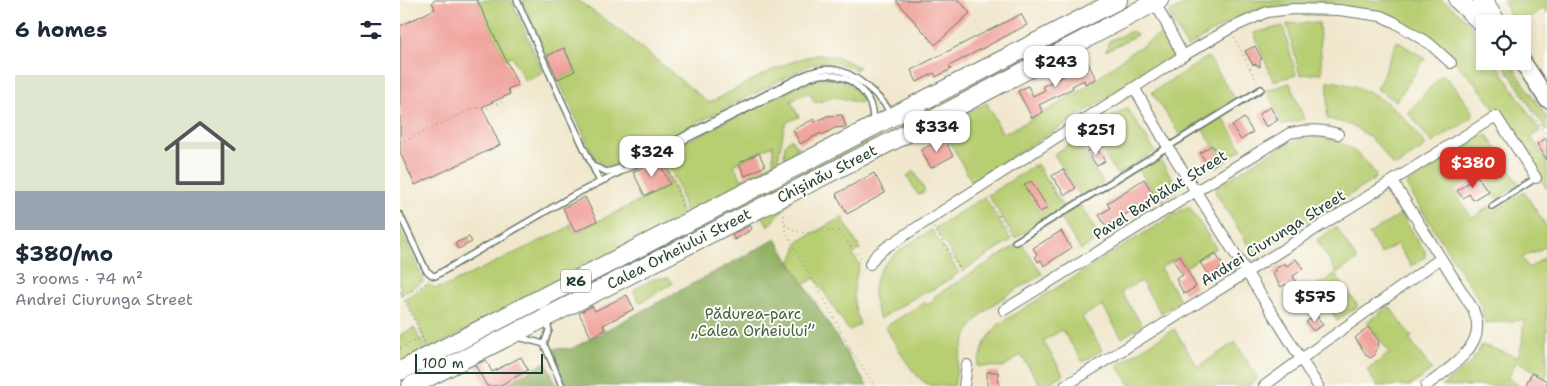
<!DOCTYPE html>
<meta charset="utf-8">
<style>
body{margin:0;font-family:"Shantell Sans",sans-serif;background:#f6f6f7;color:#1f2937;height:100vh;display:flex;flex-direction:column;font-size:19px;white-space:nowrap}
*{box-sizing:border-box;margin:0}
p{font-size:16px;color:#747a83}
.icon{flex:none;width:28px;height:28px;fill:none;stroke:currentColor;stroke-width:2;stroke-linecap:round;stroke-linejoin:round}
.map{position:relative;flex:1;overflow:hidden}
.side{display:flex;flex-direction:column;background:#fff;width:400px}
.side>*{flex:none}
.fabs{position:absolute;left:1076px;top:15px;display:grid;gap:10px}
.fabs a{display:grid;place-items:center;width:55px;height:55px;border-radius:0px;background:#fff;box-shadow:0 2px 8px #0003;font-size:25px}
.scale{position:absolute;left:15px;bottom:12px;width:128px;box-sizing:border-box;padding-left:5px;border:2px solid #1f3d34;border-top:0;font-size:14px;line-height:18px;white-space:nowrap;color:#1f3d34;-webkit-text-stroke:4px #fdfcf7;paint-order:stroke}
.price{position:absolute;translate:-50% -42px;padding:0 11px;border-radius:10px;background:#fff;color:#222;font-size:16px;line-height:32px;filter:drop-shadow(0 1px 2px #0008)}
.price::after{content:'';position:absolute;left:50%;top:30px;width:15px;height:11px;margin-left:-8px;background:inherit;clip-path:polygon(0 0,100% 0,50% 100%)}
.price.on{background:#d93025;color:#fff}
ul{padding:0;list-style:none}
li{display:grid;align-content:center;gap:10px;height:265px;padding:0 15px}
li span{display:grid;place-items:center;height:155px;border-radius:0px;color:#555}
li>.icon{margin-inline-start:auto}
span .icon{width:90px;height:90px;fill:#fffc;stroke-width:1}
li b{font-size:21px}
h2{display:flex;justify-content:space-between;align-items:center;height:60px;padding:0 15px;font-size:21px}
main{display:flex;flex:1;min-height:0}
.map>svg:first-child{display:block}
</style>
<main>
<section class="side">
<h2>6 homes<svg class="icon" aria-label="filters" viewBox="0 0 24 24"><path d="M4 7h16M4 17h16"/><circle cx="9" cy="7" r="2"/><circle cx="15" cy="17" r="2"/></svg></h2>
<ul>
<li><span style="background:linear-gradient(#dfe7d0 75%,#9aa5b1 0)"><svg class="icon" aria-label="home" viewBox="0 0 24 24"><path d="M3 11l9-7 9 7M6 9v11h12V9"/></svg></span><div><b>$380/mo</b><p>3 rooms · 74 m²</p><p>Andrei Ciurunga Street</p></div></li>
</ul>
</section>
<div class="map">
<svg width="1147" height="386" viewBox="0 0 1147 386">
<rect width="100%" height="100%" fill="#fdfcf7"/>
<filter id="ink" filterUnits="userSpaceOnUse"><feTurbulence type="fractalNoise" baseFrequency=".02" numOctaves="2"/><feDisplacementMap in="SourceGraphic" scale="10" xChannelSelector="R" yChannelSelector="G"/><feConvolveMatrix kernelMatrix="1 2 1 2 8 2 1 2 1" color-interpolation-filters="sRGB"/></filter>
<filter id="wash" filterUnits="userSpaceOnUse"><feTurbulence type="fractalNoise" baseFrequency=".0096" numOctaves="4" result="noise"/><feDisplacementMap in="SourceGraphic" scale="20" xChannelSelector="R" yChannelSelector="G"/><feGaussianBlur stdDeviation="1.12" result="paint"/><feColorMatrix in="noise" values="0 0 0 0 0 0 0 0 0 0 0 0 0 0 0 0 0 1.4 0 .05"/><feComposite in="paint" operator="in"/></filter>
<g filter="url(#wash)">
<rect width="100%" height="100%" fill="#f0e7cc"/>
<path fill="#b8ce72" stroke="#6c8653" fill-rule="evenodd" d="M77,0H111L143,72L125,81L112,56L105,59Z
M122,0H177L218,29L309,103C335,90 400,51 426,55C438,56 449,62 459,67L456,70C441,63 427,59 410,65L211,167C204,166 201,164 197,158L195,159L158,79L175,71L164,48L147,56Z
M793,0H1042C1054,8 1081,31 1085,45C1086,50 1085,57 1085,61H1095L1140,131L1131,137L1147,162V189L1099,115L1077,85L1053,60L989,14L876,6C843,12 815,30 787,47L768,13Z
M1103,0H1147V13L1144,8L1119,24H1115Z
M696,22L635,58L499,131L500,120Z
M905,23H919L922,73L900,75L887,24Z
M883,26L896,75L873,81L854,33Z
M732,31L737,35L706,51L709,41Z
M761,34L773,57L572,182L541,126L587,103L603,134L647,111L689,85L730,53Z
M997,41L1025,59L996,101L977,89Z
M808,57L836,100L780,135L752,92Z
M1101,61H1109L1147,118V131Z
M1043,74L1055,87L1073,113L1072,118L1032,143L1008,112Z
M417,78C434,77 456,82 463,100L460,103L435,97L415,103L409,92L391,101L399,117L387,122L384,128L376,170L287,218L277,182L262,154L374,97ZM373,145V163L342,180L334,165Z
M928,81C974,86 1001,109 1026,146L996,166C989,164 986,154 981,149C968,132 948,122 927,119Z
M890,83L904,119L882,125L867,90Z
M727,108L755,151L717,175L689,131Z
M822,116L842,149L823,161L802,128Z
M487,128L484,133L117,324L118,320Z
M1083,135L1088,136L1119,184L1097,199L1096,196L1094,197L1079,175L1054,190L1072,218L1089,207L1093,212L1124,192L1147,227V245L1133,254L1132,252L1122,258L1129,268L1147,256V378L1117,361L1108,378L1120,386H1042L1071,363L1082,345L1118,357L1122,343L1124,320L1085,323L1082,307L1076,295L1007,187L1008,183Z
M913,137C941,138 961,152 976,175L975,179L857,253L853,252L815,192L816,188C844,170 880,141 913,137Z
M391,138L396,147L400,146L398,149L392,152L395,157L389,162L384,156L385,145Z
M676,140L703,183L681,197L654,154Z
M758,156L777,186L776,191L759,201L738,168Z
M260,157L275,189L283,219L29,350L20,330L21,329L5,298L29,285L36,288L46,286L167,228L170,224L174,233L245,198V196L270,184L257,158Z
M637,164L664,208L615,238L588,195Z
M514,171L525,191L518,195L507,176Z
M584,197L611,240L563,271L535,228Z
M392,200L368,226L361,213Z
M680,205L700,238L681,250L660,217Z
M786,207L790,208L816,248L786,267L780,256L760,268L781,301L761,313L741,281L721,292L742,325L722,338L702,305L682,317L702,350L683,362L662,330L643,341L663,374L645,386H641L621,355L603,367L577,366L585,342L599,324Z
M1001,214L1025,251V257L1011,266L997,244L981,254L969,234Z
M442,217L460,249L452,254L460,264C452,288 451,300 460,324L449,331L415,278L403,285L390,264L399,241Z
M936,227L957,260L937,273L917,240Z
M0,229L24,281L0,294Z
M532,230L559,273L534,289L522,293L480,319C459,270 496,252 532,230Z
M621,242L642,274C615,292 579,306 566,337C559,353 557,370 554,386C547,386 537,386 530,385C512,378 496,343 485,327L525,302L527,305L533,301L535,296Z
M935,274L958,306L937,321L916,286Z
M262,278H269L273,283L241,302L239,301L234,292L235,289L254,279Z
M989,306L1012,337L1009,339L1032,370L1010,386H977L967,370L990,353L967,322Z
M14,328L26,351L0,365V335Z
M774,329L798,367L835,342L858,378L848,386H731L717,365Z"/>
<path fill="#92b164" stroke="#58774c" d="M376,239L467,386H166L151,351L157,348L171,349Z
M146,362L157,386H103Z"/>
<g id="blocks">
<path fill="#f0a39c" d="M35,0H77L118,85L108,89L110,94L82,107L100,145L15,185L0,153V26L35,9L32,2Z
M496,0H559L570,13L535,45Z
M621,14L627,25L549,66L551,69L536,77L534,73L517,82L511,70Z
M855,46L862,59L860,60V67L855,64L853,65L845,51Z
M164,48L175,71L158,79L147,56Z
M687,61L696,79L685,84L684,80L672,86L673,88L639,105L643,112L632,118L618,91L628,86L633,96L645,90L643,86L678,69L676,66Z
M870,107L878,120L866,127L859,114Z
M442,115L446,127L435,128L422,135L421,133L400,144L393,130L414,119L415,122L427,116Z
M844,118L853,132L841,140L832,126Z
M544,138L553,156L531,168L521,150Z
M1147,138V160L1137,144Z
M812,145L822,160L810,168L800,153Z
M695,146L705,161L697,166L687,152Z
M359,153L365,166L345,176L339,163Z
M258,160L270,184L245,196L233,172Z
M663,169L676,188L665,195L652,176Z
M474,173L485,193L447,214L436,194Z
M1077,176L1088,191L1073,200L1069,194L1063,198L1057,191Z
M744,179L755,197L706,226L699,215L710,208L707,203Z
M631,181L648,208L640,212L624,185Z
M185,197L197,221L175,232L163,208Z
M350,225L352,229L335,240L332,234Z
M661,231L671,248L644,266L641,260L638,262L635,256L637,254L633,248Z
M69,237L72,242L58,249L55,243Z
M815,253L824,267L809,277L800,262Z
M780,255L796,287L784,294L776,279L783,275L773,260Z
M896,259L903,269L893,276L896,282L888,288L886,284L881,287L872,273L876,271L875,269L885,263L887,266Z
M227,295L234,309L203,325L205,330L191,337L179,313L192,306L195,311Z
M916,315L923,325L913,331L906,322Z
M968,327L979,341L978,348L975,350V355L971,358L967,356L955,338Z
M121,357L128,370L99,386H87L75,365L86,360L92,372Z
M587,372H598L599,386H587Z
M1132,373L1147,381L1145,386H1130L1126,384Z"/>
</g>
</g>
<g filter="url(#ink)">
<use href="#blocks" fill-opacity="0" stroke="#687869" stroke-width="1"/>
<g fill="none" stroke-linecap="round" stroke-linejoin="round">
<g stroke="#687869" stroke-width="8">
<path id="service" d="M117,0L161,99L200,182
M270,143L404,75C433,62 452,72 474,93C481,100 487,105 491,114
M193,166L207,172L220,168
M1092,206L1136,178
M0,215L26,270L32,275L35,276L174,195L409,78C418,75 428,73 437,76C458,80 476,102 472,123
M615,242L861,89
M147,321L149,330L144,344L162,386
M118,337L144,344"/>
</g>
<g stroke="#687869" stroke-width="12">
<path id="minor" d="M755,2L783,56
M735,89L768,147L918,386
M993,182L1073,309C1074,314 1077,319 1077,324C1080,350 1044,372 1026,386
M470,264L476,255L488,246L783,56L829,29L867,12L893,9L939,10L981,16L994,22L1030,44L1051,63
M604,310L890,133C907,129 922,129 938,134
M564,386L567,365
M665,386L1096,116L1136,178
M864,386L1041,258"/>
</g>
<g stroke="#687869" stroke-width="19">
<path id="primary" d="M1122,61L1147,99"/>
</g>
<g stroke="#687869" stroke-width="20">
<path id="trunk" d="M1058,0L1085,26
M1082,0L1098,24
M0,371L718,0
M11,386L494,140L759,0"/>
</g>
<path stroke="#687869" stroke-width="1" stroke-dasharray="1 4" stroke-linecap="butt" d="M834,37L857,82
M1098,61L1147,137
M0,143L74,108H87L104,101
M262,159L274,181L283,210
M637,162L663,202
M585,194L611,235
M383,215L386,231L398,255L420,291L448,345L475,386
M385,224C388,226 392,230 395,231C410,236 426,228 441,232L449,245L463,259
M534,228L563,274
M0,292L25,343
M3,296L27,283L29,280
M0,348L21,338"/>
<use href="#service" stroke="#fff" stroke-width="5"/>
<use href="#minor" stroke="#fff" stroke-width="10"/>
<use href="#primary" stroke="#fff" stroke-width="16"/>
<use href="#trunk" stroke="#fff" stroke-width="18"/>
</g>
</g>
<g text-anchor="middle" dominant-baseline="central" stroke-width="4" stroke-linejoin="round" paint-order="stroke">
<rect fill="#fdfcf7" stroke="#62766e" stroke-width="1" x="161" y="269.5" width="30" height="23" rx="4"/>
<g font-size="14" font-weight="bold" fill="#1f3d34">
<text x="176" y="281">R6</text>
</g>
<g font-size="15" fill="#1f3d34" stroke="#fdfcf7">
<text transform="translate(427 174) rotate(-27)">Chișinău Street</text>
<text transform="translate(760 195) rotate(-32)">Pavel Barbălat Street</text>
<text transform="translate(873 238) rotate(-32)">Andrei Ciurunga Street</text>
<text transform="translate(279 249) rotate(-27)">Calea Orheiului Street</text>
</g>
<g font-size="15" fill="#456144" stroke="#fdfcf7">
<text x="353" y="314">Pădurea-parc<tspan x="353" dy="17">„Calea Orheiului”</tspan></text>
</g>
</g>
</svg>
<div class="fabs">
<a><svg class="icon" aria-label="locate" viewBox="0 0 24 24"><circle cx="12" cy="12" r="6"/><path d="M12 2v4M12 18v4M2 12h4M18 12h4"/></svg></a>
</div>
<div class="scale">100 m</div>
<b class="price" style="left:656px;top:88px">$243</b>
<b class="price" style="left:537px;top:153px">$334</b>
<b class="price" style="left:696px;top:156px">$251</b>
<b class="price" style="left:252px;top:178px">$324</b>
<b class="price on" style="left:1073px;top:189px">$380</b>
<b class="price" style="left:915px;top:323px">$575</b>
</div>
</main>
